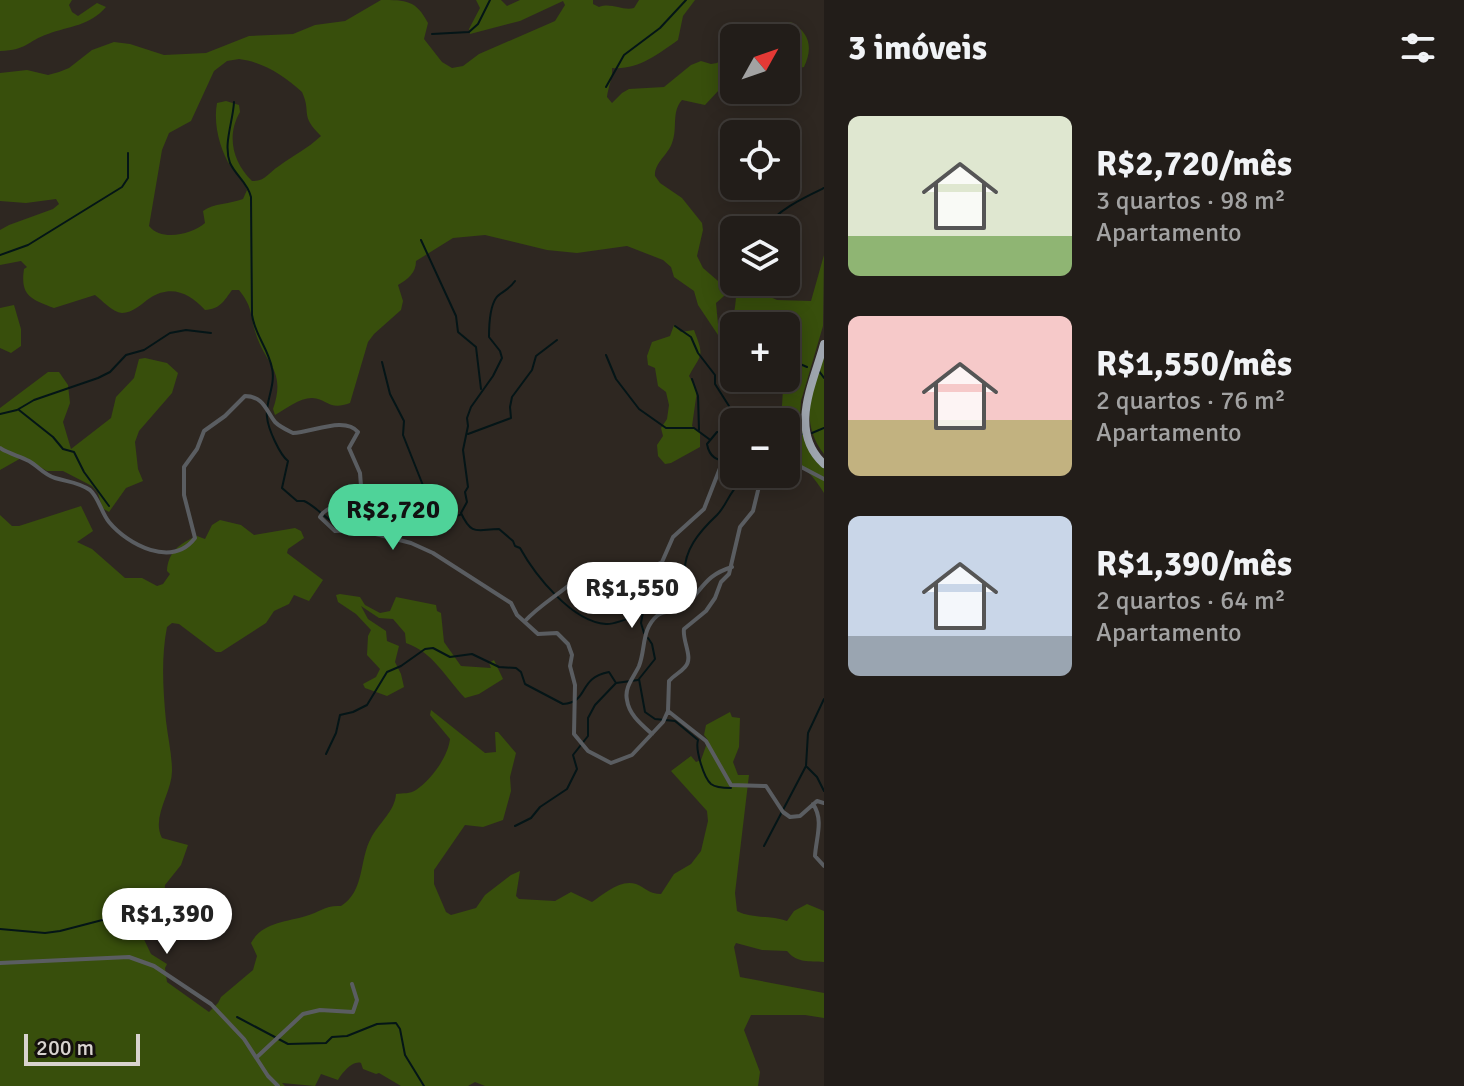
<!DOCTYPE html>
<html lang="pt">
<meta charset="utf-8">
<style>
body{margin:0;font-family:Signika,sans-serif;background:#2e2a26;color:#f1f3f6;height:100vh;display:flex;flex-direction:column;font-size:30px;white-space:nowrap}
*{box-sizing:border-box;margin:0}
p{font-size:26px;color:#a2a2a2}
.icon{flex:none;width:44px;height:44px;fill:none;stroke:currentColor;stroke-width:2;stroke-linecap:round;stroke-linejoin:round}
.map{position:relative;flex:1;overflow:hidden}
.panel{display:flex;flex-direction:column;background:#221d19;width:640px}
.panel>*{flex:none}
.needle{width:52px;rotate:50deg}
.fabs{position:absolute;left:720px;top:24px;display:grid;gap:16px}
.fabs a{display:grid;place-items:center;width:80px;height:80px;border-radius:12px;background:#221d19;box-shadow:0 4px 20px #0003,0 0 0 2px #3f3b38;font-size:40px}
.scale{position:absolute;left:24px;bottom:20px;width:116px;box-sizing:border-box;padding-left:8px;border:4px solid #d8d3cf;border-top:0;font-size:22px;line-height:28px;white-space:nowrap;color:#d8d3cf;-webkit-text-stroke:6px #14100e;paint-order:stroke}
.price{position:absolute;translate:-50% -68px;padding:0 18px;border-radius:28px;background:#fff;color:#222;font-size:26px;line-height:52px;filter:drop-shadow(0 2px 4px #0008)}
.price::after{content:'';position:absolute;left:50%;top:48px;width:24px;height:18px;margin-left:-12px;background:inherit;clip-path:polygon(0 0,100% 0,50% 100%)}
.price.on{background:#4fd399;color:#111}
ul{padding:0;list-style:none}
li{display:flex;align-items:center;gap:24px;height:200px;padding:0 24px}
li span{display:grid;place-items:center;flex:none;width:224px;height:160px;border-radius:12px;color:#555}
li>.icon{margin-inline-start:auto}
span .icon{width:96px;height:96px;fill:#fffc;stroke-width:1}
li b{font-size:34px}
h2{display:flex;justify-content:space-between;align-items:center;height:96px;padding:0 24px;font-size:34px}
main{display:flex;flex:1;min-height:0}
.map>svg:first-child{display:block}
</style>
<main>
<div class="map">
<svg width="824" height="1086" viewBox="0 0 824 1086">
<rect width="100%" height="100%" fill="#2e2721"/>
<path fill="#384f0c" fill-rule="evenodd" d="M0,0H72L69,5L72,12L78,16L97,3L106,7C90,26 69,26 48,34C27,41 28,50 0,51Z
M381,0C406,0 416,0 428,23L424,39L442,62L452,68L463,66L479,54L555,21L565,5L563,1L520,21L470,34L469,29L480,8L476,0H501L507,6L520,0H593V4L599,7C611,2 622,11 634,8L639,0H695L683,16L678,40C657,55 638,70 612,68C613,78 608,87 607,97L612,103L622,93L629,89L664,87L691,65L701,61L711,64L717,63L734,48V84L719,90L705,105L682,100C671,112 678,128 672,143C668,155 654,163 655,176L660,183L682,198L702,223L703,230L697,256L703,268L725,287L724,296L716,303L718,324L723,329C738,319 735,299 737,282L777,300L811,301L824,255L823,326L801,401L800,416L804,436L824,466V493C815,478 802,463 786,457V422H781L783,389L764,385L760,378H786V326H734V350L724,344L698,305L694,291L674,277L671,267L663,260L627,246L577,253L547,250L485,235L453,238L416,261C416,273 408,279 398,285L403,301L401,310L374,334L368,342L350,403C329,411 328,399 312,398C299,398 286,409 275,415L273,409C287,369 264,364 255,331C249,311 253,308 239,290H232C224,301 220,309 205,310C190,294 172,284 150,298C141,304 133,313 122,313C112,312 102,300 95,295L54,308C31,299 20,296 24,269L27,267L21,261L0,265V230L9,225L53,209L59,204L56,199L26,203L0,201V73L27,70L48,75L59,72L69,68L92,50L114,42L130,44L164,55L206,53L249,36L293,34L315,25L345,21ZM239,59C264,62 284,76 302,92C312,114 299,114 321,136C307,149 294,155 279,166C269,172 265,182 252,181C233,163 226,136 240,112L239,105L226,101L217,103C213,124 220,150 231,167C237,175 243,181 247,190L243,199C231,204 213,203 203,211L205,223C192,234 162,242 149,226L162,150L169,133L191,121L214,71L227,61Z
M791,22C810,33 813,48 804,67L786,71V38H760L778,24Z
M14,305L21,329V346L11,353L0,348V308Z
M674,325L681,332L694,330C705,359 701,353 689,376L697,391L692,426L700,433V447L671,463L665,464L658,456L657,445L663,436L661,428L667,419L669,405L666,392L658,386L655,368L648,365L647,356L652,342L670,336Z
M824,354V454C798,421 813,389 824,354Z
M145,358L167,363L178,373L172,393L139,431L135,442L138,469L143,481L126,488L109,512L102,508L98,493L92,486L63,471H47L23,457L0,470V451L3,449L0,448V408L48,372H59L68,385L70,403L63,422L71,449L111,418L116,397L134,378L139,359Z
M81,506L93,531L77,542L92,549L125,578H142L157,586L163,584L170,574L167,571C168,552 180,543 197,536L205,539L212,525L220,520L241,525L254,535L295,528L301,531L304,538L288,549L287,553L323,580L309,601L294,595L289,604L274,611L266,623L221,652H216L179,624L172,623L167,627C161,657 163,690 166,721C168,738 172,755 172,771C172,793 151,817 162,838L188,845L181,865L165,885L164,907L160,913L140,931L151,954L167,964L165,968L167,982L209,1012L218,1003L221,997L253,970L257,956L251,943C261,923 286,922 306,916C320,912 325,905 341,906C365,891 359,860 371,838C379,823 395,811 396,794C403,793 410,794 416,790C431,780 448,757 450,739L430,715L431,710L485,753L496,752L495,732H498L516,753L510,777L511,791L503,820L483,827L465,825L434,870V884L446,912L451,915L476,908L485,895L511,875L520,871L516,896L519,899L555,901L571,892L592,902C604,894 620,879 636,884C646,888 649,894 661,894L674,874L691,864L701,851L708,821L707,811L671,771L691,756L696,762L701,760L708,740L704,735L706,725L730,712L732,717L740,718L739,747L733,762L738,775H749L735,893L737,911C752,919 771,915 787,921L794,911L807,904L824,911V962C809,961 797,963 787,951L762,950L736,943L734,947L740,977L824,993V1018L805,1015H751L744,1030L760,1072L758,1086H485L475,1082L468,1086H401L379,1073L376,1074L363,1069L361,1063C353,1060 342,1073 338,1080L321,1074L315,1086L282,1083L285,1086H0V515L12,526H19Z
M340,594L360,597L365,605L380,613L390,611L396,597L436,605L437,611L441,613L444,642L461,666L491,668L489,663L494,660L503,679L479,694L465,698C446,678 433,652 406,643L405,633L393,619L379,618L361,606L368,619L386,631L387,641L399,646L395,662L401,674L404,687L387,696L365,688L363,684L376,677L380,669L367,655L368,636L371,630L356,614L338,602L336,595Z"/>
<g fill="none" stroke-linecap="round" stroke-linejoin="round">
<path stroke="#041517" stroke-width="2" d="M432,34L469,32L478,24L490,0
M606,87L624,55L660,28L686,0
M234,102C233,122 223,144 230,163C236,176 248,183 251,197L252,315C255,335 268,348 272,368C276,385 265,402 267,417C268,429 280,455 288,461L282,488L297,501H304C315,506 323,516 333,522C343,527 351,520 361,524L368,521L385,523L423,512L442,518L460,515
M763,230C777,210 803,198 824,188
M421,240L456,316L458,332L476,347L481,389
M0,255L28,245L122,187L128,178V153
M515,281C508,291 499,293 496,298C490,307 489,326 489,337L500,351L502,358L493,376L471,407L467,418L468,426L463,450L468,487L465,492L467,502L461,513C472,537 478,529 499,529L513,541L515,546L520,548C535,575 572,622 606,624C619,625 662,604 673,596L674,584L685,577C682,551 700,531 717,515C727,505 729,492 740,483L741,474
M742,318L754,326
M675,326L691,337L698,353L715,375V384L729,406L735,422
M606,355L616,379L639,409L666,428H694L709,439
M786,358L807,367
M382,362L390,394L404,421L403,435L424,488L426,507L430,512
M819,371L824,378
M692,379L698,396L699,430
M19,410L53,437L63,449L74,452L84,472L109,506
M0,414L17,410L34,400L98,378L110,372L126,355L144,350L170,333L186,330L211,333
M734,432H717L707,444C710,461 721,460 734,464
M786,432L794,430L802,434
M812,433L824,428
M468,434L511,418L510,407L512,397L532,370L536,356L557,340
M643,612L641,623L644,633
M648,638L652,644L655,659L639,679L645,712L655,719L675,721L698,740C695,750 704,778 711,784C716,788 725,788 731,788
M326,754L336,733L340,715L353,712L367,705L387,672L401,666L425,649L433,648L450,657L472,654L499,667L516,668L521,672L525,684L563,704C590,702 577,678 609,672L616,683
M807,767L817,777L824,791
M515,826L531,818L540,807L567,789L577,769L573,755L588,736V718L595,705L616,683L638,680
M764,846L806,766L808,733L824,699
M0,929L45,933L60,931L137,911
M237,1017L288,1044L326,1043L332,1037L347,1036L377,1024L396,1023L400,1029L405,1055L424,1086"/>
<path stroke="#5a5d61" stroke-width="4" d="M0,448C9,454 20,456 29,461C38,466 44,475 55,478C68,482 78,482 90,490C99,498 101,512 109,522C128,545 172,568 195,538L184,495V467L197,449L204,431L225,416L245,396C263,396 266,410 275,422C280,427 287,430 293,433C313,432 345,416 358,432L349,448L360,473L361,486C350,510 328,502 320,517L335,531L360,530L411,543L433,553L511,603L517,615L538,634L557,633L568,644L572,655L570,666L575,685L574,734L588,751L611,763L632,755L663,722L668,711L669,681C674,675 680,673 685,667C694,658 682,641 684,629L706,611L715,598L721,582L729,574L740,527L753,511L762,474
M786,459L824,479
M525,621C538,607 553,598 568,586C588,591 596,619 618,607L632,570L640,566L653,567L662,562L673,537L704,509L722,463L727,458H734
M668,711L706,741L731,785L766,786L783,812L790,817L800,816L817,801L824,803
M652,734C642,725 629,715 627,700C624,687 634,677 639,666C646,648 641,629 658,615C667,609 678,613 686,605C704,587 706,575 732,567
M813,804C824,820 816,838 815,856L824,866
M0,963L129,957L154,966L211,1004L244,1039L268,1076L278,1086
M257,1057L303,1014L320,1010L353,1012L357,1000L352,984"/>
<path stroke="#9fa6af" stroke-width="8" d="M824,344C813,384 788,431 824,464"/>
</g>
</svg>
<div class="fabs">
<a><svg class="needle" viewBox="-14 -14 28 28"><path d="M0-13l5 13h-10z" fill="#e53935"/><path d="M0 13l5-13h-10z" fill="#a2a2a2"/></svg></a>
<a><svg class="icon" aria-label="locate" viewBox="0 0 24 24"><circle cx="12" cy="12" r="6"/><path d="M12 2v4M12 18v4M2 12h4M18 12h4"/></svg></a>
<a><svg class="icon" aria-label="layers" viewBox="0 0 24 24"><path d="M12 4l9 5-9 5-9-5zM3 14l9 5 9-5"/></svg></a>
<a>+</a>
<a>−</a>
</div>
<div class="scale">200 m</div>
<b class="price on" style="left:393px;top:552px">R$2,720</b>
<b class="price" style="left:632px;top:630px">R$1,550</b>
<b class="price" style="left:167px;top:956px">R$1,390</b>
</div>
<section class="panel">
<h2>3 imóveis<svg class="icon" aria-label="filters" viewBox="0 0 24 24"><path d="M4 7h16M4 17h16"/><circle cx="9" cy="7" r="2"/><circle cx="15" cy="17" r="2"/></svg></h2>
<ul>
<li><span style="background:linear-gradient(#dfe7d0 75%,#8fb573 0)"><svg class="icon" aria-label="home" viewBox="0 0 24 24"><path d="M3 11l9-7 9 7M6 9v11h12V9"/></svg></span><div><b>R$2,720/mês</b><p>3 quartos · 98 m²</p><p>Apartamento</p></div></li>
<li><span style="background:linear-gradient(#f6c9c9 65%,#c2b280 0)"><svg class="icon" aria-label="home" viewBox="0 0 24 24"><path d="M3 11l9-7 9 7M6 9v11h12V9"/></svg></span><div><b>R$1,550/mês</b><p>2 quartos · 76 m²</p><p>Apartamento</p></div></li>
<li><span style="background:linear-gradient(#c9d6e8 75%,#9aa5b1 0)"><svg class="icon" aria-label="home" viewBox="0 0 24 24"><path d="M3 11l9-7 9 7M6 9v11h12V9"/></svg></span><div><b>R$1,390/mês</b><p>2 quartos · 64 m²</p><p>Apartamento</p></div></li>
</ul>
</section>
</main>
